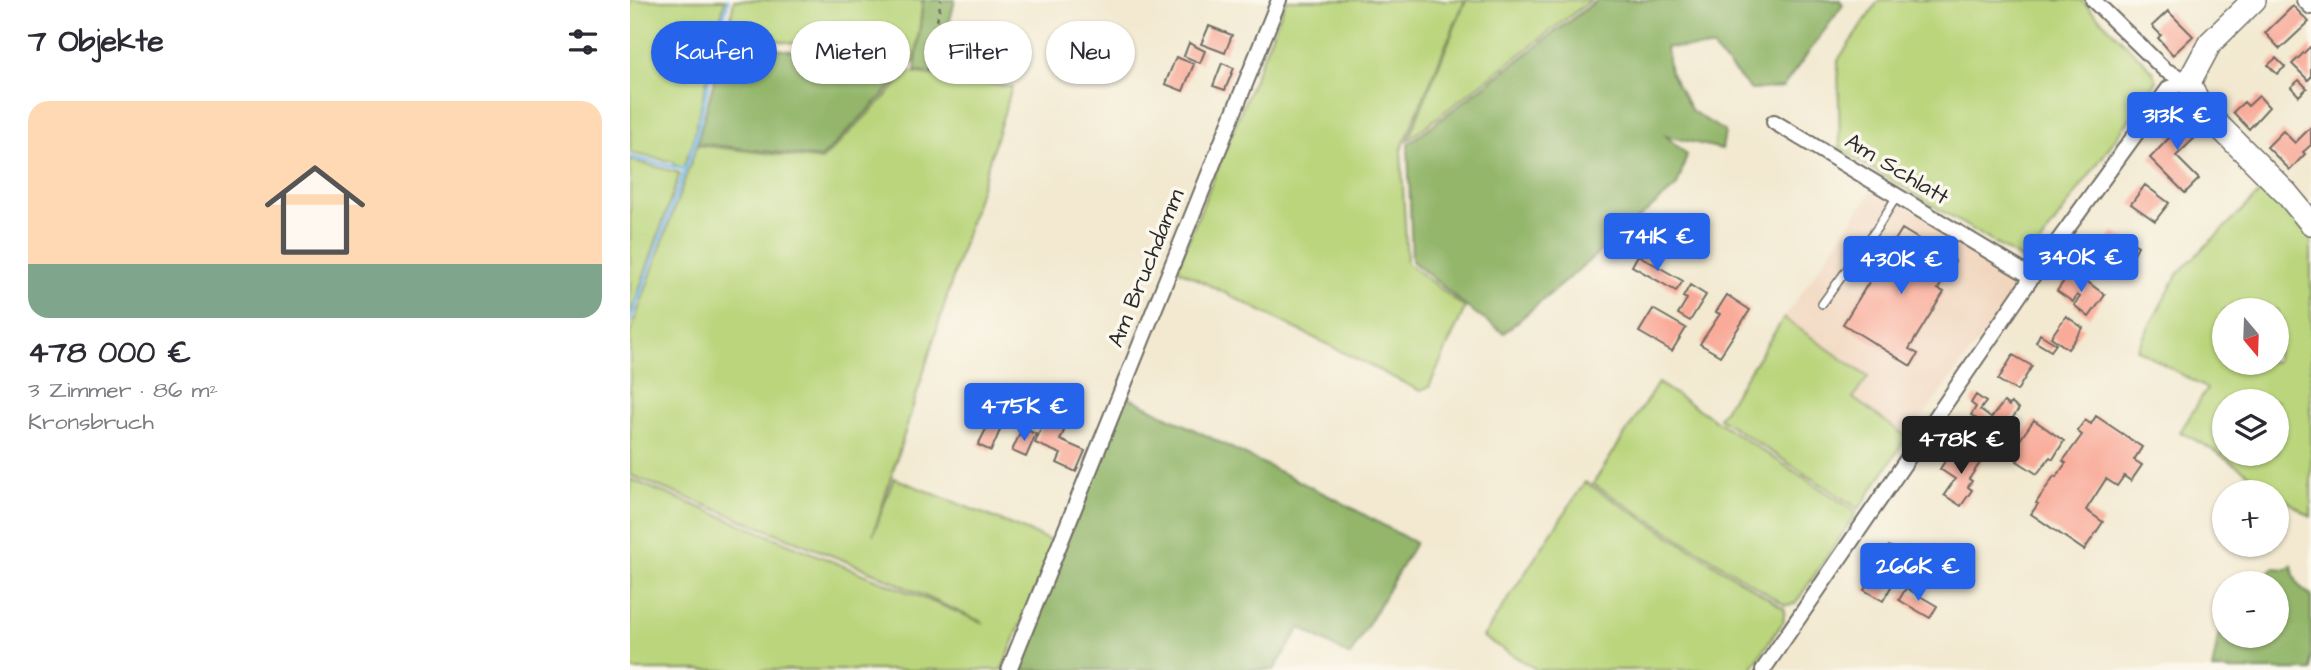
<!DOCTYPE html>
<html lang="de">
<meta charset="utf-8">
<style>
body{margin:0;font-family:"Architects Daughter",sans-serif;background:#f2f2f3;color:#2b2b33;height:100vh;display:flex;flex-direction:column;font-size:26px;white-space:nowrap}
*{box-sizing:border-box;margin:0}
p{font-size:23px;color:#7c7c81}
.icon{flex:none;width:38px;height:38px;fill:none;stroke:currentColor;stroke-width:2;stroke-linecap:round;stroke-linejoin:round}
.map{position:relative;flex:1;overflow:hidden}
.details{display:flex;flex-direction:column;background:#fff;width:630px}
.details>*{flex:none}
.hud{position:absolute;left:21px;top:21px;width:665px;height:63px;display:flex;gap:14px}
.needle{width:46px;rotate:161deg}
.controls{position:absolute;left:1582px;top:298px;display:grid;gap:14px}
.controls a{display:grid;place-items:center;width:77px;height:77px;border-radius:50%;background:#fff;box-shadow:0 2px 5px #0004;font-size:35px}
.price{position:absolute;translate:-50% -60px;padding:0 16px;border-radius:7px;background:#2563eb;color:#fff;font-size:23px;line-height:46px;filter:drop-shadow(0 2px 4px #0008)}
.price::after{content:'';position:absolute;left:50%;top:42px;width:21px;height:16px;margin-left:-10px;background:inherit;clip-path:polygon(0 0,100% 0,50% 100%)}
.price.active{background:#222;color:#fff}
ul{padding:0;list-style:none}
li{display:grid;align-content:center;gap:14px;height:371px;padding:0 28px}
li span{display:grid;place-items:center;height:217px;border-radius:21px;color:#555}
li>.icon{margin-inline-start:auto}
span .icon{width:126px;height:126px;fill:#fffc;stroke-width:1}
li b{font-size:30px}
h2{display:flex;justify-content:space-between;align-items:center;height:84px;padding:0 28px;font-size:30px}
.chip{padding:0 24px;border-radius:32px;background:#fff;box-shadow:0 2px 5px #0004;font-size:24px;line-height:63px}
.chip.active{background:#2563eb;color:#fff}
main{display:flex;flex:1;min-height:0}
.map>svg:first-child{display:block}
</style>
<main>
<section class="details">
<h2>7 Objekte<svg class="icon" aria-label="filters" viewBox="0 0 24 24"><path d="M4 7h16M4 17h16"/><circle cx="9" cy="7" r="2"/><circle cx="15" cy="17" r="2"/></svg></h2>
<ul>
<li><span style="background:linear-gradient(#ffd9b3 75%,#7fa58c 0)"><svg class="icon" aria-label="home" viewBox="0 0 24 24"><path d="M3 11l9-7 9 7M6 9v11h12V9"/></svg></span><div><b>478 000 €</b><p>3 Zimmer · 86 m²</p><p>Kronsbruch</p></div></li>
</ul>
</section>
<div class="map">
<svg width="1681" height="670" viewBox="0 0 1681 670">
<rect width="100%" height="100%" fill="#fbf7ec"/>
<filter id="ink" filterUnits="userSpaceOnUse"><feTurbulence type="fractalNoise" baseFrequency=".0143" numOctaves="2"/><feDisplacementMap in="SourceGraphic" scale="14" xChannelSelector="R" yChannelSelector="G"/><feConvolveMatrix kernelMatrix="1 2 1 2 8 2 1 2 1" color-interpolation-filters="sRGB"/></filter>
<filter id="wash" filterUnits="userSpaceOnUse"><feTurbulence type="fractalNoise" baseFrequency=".00686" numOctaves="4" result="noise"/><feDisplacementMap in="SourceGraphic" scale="28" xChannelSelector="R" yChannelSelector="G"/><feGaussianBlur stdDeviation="1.57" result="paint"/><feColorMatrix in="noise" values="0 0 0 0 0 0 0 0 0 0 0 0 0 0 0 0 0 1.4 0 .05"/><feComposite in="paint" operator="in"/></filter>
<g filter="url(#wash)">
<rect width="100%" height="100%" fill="#f2e9d0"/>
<path fill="#f1d5bd" d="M1245,187L1396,278L1277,437L1223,397L1237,377L1154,318Z"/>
<path fill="#bad57b" stroke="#728053" stroke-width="2" fill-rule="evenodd" d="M0,0H95L62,145L53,168L44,165V162L0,153Z
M104,0H293L285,62L279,63L98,32Z
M656,0H835L771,150L777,263L835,308L799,387L790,391L549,270V263Z
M836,0H961L778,140Z
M1249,0H1451L1523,71L1527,81L1398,260L1389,258L1210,149L1208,60Z
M280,72L382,87L243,535L264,478L424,542L372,670H0V479L354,623L233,568L0,475V333L67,145L192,160Z
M0,160L50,173L0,316Z
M1634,189L1681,236V517C1639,489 1597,455 1550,432L1577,389L1507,349L1548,273ZM1594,310H1647V362H1594ZM1594,401H1647V453H1594Z
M1154,318L1238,377L1223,398L1277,437L1229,509L1089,418Z
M1028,383L1227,512L1165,604L1155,605L963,484Z
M955,482L1155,609L1153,622L1120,670H907L853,637Z"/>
<path fill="#93b66b" stroke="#5f704b" stroke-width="2" d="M293,0H325L307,73L285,71Z
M967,0H1210L1213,5L1153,87L1121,90L1083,48L1036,47L1040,72L1062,111L1095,132L1092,149L1036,136L1057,155L1047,186L874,333L838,308L782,261L778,144Z
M95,40L277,71L191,158L67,143Z
M496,396L711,502L785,543L720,656L670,628L644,670H385Z
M1662,565C1664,579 1668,588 1681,595V670H1582L1589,633L1594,626V635H1647V583H1627L1643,568L1656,569Z"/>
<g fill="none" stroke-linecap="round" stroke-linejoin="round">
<path stroke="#74bbeb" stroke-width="3.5" d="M0,157L54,169
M0,322L64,145L98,0"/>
</g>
<g id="blocks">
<path fill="#f9aa99" d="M1663,6L1679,22L1650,49L1635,33Z
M1538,11L1563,36L1543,55L1528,38L1531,35L1522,26Z
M579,26L602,35L595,53L571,44Z
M559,43L575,51L570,63L554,56Z
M1681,46V77L1678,80L1662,64Z
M546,57L564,64L553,91L535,84Z
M1646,58L1655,67L1647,74L1638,65Z
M592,63L604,68L595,90L583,86Z
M1669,80L1677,88L1669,96L1661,87Z
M1629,96L1639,107L1619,129L1603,112L1614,102L1618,106Z
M1549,112L1570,133L1546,156L1569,179L1555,193L1520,158L1541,136L1533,128Z
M1681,127V145L1673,152L1675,154L1660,170L1637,147L1653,131L1665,143Z
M1515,185L1539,203L1525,221L1501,204Z
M1272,229L1325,261L1308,289L1314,292L1279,349L1288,354L1281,366L1213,324Z
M1483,232L1508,246L1495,270L1470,256Z
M1008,255L1053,281L1046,291L1002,266Z
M1441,271L1449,276L1445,281L1451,286L1455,280L1475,295L1459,317L1444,305L1450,297L1447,295L1443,302L1427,291Z
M1060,285L1076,295L1060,321L1048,314L1057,299L1053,297Z
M1097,295L1120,310L1090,356L1070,344L1090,314L1086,312Z
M1023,309L1056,328L1042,351L1009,332Z
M1436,316L1453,328L1438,349L1421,337Z
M1410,334L1426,344L1421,351L1406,342Z
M1383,355L1402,366L1387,391L1368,380Z
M1346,395L1356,402L1350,410L1361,418L1374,402L1379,406L1381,403L1389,409L1378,424L1383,428L1380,434L1389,441L1404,420L1434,441L1423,459L1420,457L1407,474L1387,461L1390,457L1350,433L1356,425L1341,415L1346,407L1341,403Z
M417,414L438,422L430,440L455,451L446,472L427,463L431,454L405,443Z
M1466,416L1512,447L1504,460L1512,465L1501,481L1494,476L1487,486L1476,479L1456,510L1473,522L1454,550L1401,514L1408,504L1406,503L1424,476L1426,477L1436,463L1433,461L1452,435L1447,431L1455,420L1461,424Z
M359,423L371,428L361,451L348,445Z
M392,428L406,434L396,457L382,451Z
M1337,450L1352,460L1339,479L1342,481L1338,487L1342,490L1331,506L1314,495L1325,479L1310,469L1319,455L1329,462Z
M1259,546L1278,557L1253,601L1234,590Z
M1276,588L1307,606L1300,618L1269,600Z"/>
</g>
</g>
<g filter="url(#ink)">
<use href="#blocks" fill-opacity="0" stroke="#716e65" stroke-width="2"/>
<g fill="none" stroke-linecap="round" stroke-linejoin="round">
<g stroke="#716e65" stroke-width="10">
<path id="lane" d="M1192,304L1247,228L1267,196"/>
</g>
<g stroke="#716e65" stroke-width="18">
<path id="street" d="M1463,0L1535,70L1559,82
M1674,0L1681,7
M1144,122L1402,277
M379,670L649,0
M1133,670L1402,277L1539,88L1559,82"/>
</g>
<g stroke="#716e65" stroke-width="26">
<path id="primary" d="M1624,0L1580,43L1559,82L1569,106L1657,194L1681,223"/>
</g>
<path stroke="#716e65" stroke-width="2.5" stroke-dasharray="5 5" stroke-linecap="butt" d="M298,70L311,0"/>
<use href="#lane" stroke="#fff" stroke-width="7"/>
<use href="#street" stroke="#fff" stroke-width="14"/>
<use href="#primary" stroke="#fff" stroke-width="23"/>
</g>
</g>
<g text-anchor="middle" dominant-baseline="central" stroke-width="7" stroke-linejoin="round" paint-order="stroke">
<g font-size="23" fill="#2b2b2b" stroke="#fbf7ec">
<text transform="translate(1267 169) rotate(31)">Am Schlatt</text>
<text transform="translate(516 268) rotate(-68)">Am Bruchdamm</text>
</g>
</g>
</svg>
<div class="controls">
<a><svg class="needle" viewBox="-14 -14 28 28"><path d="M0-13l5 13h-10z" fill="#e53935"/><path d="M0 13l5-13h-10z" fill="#7c7c81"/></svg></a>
<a><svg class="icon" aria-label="layers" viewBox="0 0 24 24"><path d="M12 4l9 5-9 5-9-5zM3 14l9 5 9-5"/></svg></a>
<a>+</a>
<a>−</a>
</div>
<b class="price" style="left:1547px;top:152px">313K €</b>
<b class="price" style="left:1027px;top:273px">741K €</b>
<b class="price" style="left:1451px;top:294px">340K €</b>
<b class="price" style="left:1271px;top:296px">430K €</b>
<b class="price" style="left:394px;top:443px">475K €</b>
<b class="price active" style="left:1331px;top:476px">478K €</b>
<b class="price" style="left:1288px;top:603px">266K €</b>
<div class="hud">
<a class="chip active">Kaufen</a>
<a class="chip">Mieten</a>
<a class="chip">Filter</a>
<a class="chip">Neu</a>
</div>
</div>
</main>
